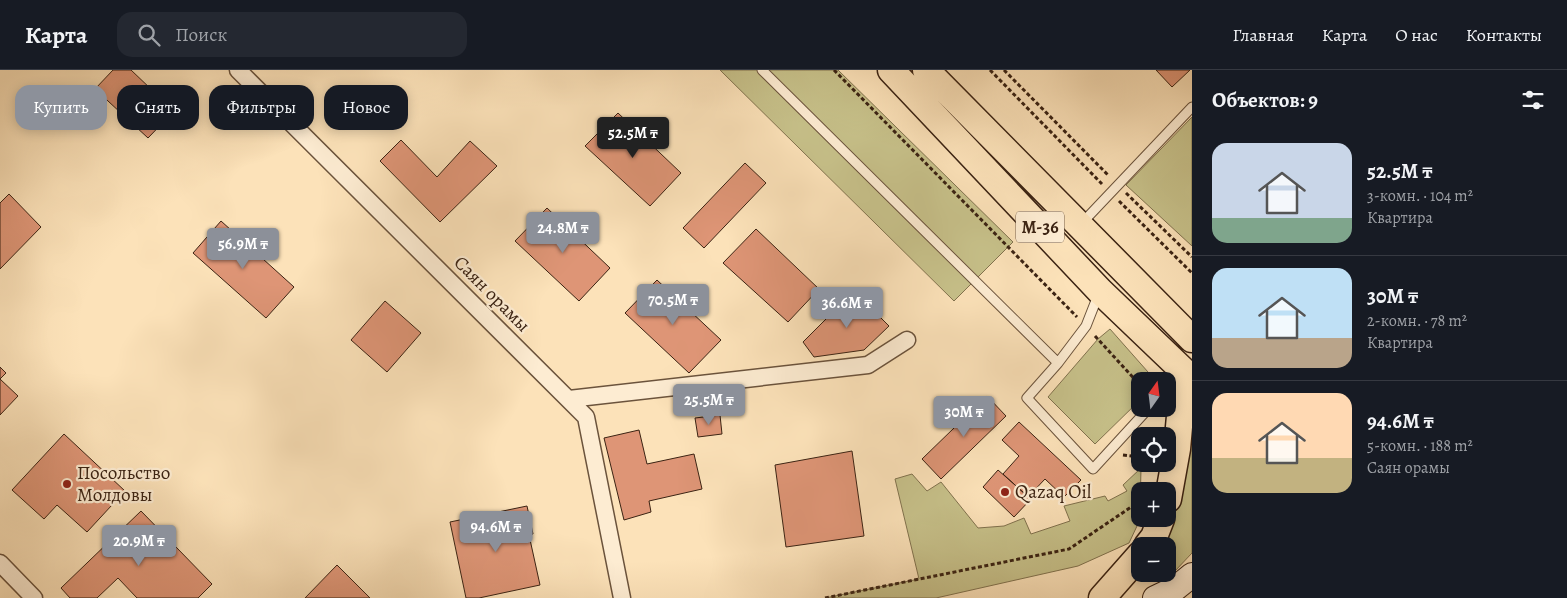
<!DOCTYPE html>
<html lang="ru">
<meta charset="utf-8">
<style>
body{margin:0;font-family:Alegreya,serif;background:#242831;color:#f1f3f6;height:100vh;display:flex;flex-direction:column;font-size:19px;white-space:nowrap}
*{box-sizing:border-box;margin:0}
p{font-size:16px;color:#9ea1a6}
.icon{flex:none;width:28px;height:28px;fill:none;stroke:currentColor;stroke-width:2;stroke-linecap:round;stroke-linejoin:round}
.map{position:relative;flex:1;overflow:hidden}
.panel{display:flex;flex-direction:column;background:#171b24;width:375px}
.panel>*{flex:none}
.guide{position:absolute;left:15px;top:15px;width:475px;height:45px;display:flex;gap:10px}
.needle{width:32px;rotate:14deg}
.tools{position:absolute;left:1131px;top:302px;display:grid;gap:10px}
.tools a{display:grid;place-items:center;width:45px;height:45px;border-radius:10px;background:#171b24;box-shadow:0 2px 12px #0003;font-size:25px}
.price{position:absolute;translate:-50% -42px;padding:0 11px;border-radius:5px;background:#8c9099;color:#fff;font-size:16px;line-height:32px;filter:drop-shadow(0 1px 2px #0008)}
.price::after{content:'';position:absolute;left:50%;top:30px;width:15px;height:11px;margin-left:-8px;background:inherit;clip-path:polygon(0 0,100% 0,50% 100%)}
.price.active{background:#222;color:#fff}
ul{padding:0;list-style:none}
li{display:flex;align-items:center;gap:15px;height:125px;padding:0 20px}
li+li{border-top:1px solid #363941}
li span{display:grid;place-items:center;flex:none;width:140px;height:100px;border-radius:15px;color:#555}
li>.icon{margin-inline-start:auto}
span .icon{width:60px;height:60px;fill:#fffc;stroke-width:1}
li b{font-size:21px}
h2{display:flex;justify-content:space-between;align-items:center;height:60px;padding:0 20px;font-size:21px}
.pill{padding:0 18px;border-radius:15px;background:#171b24;box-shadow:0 2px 12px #0003;font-size:18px;line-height:45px}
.pill.active{background:#8c9099;color:#fff}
header{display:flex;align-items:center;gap:30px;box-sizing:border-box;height:70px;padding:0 25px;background:#171b24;border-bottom:1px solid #363941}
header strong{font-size:24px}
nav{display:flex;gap:28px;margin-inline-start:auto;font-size:18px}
.search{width:350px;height:45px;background:#242831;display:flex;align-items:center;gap:12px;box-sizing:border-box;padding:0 18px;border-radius:15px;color:#9ea1a6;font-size:19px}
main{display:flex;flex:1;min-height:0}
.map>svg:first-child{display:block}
</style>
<header>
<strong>Карта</strong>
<div class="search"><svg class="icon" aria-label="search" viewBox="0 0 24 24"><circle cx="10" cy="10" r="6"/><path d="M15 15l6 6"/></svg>Поиск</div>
<nav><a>Главная</a><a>Карта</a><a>О нас</a><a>Контакты</a></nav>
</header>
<main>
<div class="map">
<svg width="1192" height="528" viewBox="0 0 1192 528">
<rect width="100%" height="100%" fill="#fce2b9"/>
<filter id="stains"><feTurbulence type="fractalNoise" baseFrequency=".004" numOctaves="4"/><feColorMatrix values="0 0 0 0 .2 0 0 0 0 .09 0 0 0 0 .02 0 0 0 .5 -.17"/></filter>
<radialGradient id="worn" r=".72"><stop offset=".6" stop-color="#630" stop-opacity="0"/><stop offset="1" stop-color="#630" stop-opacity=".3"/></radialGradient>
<path fill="#c7c18a" stroke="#81724e" d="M720,0H838L1013,172L954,231Z
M1192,47V176L1126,115Z
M1110,259L1148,302L1151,311H1140V330L1095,374L1048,327L1098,269Z
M1192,335V483L1175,501L1168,503V476H1158L1163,470L1188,394L1189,359Z
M1141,398L1140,442L1137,456L1129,473L1078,496L936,528H825L919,509L895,409L912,404L927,421L941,412L978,458L1004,456L1024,448L1031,464L1070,451L1064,436L1105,426L1108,431L1127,421L1123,415Z"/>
<path fill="#de9576" stroke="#3b2313" d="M113,0H131L174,41L148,68L95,19Z
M1156,0H1190L1172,17Z
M618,43L681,103L650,136L585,76Z
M401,70L437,107L470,71L497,96L440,152L380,91Z
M745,93L766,113L704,178L683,158Z
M9,124L41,157L0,199V133Z
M547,138L610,198L579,231L515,171Z
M221,151L294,217L266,248L193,183Z
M756,159L819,219L788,252L723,193Z
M657,210L721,270L689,303L625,243Z
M854,221L889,256L864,280L814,287L803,272Z
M385,231L421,263L387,302L351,270Z
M0,297L6,303L0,309L18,326L0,345Z
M987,326L1006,346L941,409L922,389Z
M720,345L722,364L698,367L695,348Z
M1019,352L1081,410L1064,427L1045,409L1028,427L1003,404L1019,386L1002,370Z
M639,360L647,394L694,384L702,419L649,431L651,442L624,450L604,368Z
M64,364L125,421L87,462L57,435L44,449L12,420Z
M852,381L864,466L786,477L775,395Z
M998,400L1031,429L1014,447L983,417Z
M527,436L533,464L529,465L540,515L479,528H466L450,452Z
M141,441L212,514L198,528H137L118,508L97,528H70L61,518Z
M337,495L370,528H305Z"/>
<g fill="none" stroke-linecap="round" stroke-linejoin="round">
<g stroke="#6b533c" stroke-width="11">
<path id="service" d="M762,0L1058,293
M1082,153L1192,37
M1099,223L1086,256L1058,293L1027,328L1093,399L1148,339"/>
</g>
<g stroke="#6b533c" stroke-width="19">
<path id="minor" d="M238,0L586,347L622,528
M569,329L868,295L907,270
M0,493L34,528"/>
</g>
<g stroke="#3b2313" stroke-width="26">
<path id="secondary" d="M1155,528L1176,518L1192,505"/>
</g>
<g stroke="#3b2313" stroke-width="29">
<path id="primary" d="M891,0L1100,221L1192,309
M926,0L1192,269
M1168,429L1177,379L1184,302
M1147,476L1154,467L1161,449
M1102,528L1140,485"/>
</g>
<path stroke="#3b2313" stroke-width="3" stroke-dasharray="4 2.5" stroke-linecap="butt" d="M834,0L1077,247
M990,0L1102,114
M1004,0L1109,106
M1126,123L1192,187
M1119,131L1192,203
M1095,266L1140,315
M1123,385L1140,387
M825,528L1069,479L1140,431"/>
<use href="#service" stroke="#fdecd2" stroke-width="9"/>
<use href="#minor" stroke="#fdecd2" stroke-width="16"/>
<use href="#secondary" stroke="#fdecd2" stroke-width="24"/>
<use href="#primary" stroke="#fce2b9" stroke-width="26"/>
</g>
<g fill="#8f2418" stroke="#fdecd2" stroke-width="2">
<circle cx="67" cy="414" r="5"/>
<circle cx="1005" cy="422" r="5"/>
</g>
<g text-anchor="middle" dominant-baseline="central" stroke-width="4.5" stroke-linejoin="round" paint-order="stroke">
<rect fill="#fdecd2" stroke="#755f4c" stroke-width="1" x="1016" y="141.5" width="48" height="31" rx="4"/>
<g font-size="18" font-weight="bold" fill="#3b2313">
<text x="1040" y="157">M-36</text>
</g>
<g font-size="19" fill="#3b2313" stroke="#fdecd2">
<text transform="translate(492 224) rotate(45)">Саян орамы</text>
</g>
<g font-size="19" fill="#3b2313" stroke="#fdecd2" text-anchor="start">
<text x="77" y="403">Посольство<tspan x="77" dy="22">Молдовы</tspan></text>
<text x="1015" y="422">Qazaq Oil</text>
</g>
</g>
<rect width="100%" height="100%" filter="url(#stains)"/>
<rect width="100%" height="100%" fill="url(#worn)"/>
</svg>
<div class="tools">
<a><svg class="needle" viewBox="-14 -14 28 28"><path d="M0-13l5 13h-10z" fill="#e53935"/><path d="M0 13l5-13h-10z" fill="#9ea1a6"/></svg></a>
<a><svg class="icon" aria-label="locate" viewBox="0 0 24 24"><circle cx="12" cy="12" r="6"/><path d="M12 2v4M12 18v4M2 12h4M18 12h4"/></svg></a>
<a>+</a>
<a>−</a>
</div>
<b class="price active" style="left:633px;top:89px">52.5M ₸</b>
<b class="price" style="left:563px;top:184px">24.8M ₸</b>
<b class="price" style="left:243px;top:200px">56.9M ₸</b>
<b class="price" style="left:673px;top:256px">70.5M ₸</b>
<b class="price" style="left:847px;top:259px">36.6M ₸</b>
<b class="price" style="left:709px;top:356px">25.5M ₸</b>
<b class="price" style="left:964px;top:368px">30M ₸</b>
<b class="price" style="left:496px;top:483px">94.6M ₸</b>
<b class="price" style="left:139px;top:497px">20.9M ₸</b>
<div class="guide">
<a class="pill active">Купить</a>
<a class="pill">Снять</a>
<a class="pill">Фильтры</a>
<a class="pill">Новое</a>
</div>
</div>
<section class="panel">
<h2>Объектов: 9<svg class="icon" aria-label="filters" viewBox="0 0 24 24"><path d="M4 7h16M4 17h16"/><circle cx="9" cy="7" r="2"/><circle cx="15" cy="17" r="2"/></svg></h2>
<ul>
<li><span style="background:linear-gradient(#c9d6e8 75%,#7fa58c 0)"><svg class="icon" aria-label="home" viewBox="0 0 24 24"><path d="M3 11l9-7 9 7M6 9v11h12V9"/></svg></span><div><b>52.5M ₸</b><p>3-комн. · 104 m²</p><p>Квартира</p></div></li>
<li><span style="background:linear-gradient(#bfe0f5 70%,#b9a48a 0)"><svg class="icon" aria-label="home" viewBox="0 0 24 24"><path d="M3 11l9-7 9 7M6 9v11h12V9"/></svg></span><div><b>30M ₸</b><p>2-комн. · 78 m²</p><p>Квартира</p></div></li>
<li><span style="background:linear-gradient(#ffd9b3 65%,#c2b280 0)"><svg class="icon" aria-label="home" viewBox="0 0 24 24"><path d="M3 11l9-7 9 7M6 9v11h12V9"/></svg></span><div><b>94.6M ₸</b><p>5-комн. · 188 m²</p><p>Саян орамы</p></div></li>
</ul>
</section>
</main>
